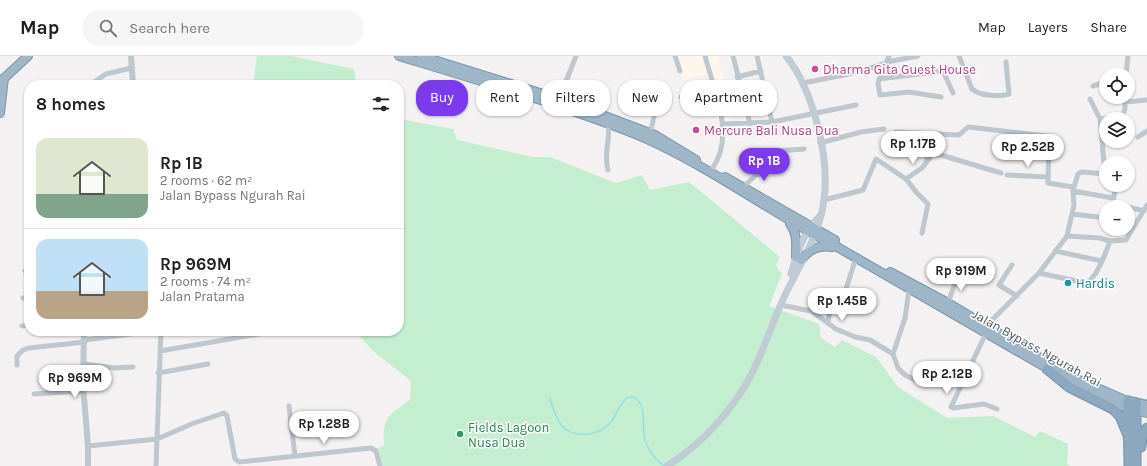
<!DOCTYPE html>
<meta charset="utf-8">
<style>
body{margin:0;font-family:Karla,sans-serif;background:#f6f6f6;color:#202124;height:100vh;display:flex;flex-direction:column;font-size:15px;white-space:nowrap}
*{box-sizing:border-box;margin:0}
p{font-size:13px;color:#757577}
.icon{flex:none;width:22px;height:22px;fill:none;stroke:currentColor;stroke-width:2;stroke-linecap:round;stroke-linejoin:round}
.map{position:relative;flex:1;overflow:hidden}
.details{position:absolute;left:24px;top:24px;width:380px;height:256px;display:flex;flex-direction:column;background:#fff;border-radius:16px;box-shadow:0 1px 3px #0004}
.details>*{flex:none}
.top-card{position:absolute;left:416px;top:24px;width:380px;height:36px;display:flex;gap:8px}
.tools{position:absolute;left:1099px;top:12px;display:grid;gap:8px}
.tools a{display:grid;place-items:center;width:36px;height:36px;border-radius:50%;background:#fff;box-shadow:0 1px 3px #0004;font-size:20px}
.price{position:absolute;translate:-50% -34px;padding:0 9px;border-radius:14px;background:#fff;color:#222;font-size:13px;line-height:26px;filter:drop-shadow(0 1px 2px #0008)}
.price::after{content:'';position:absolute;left:50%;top:24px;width:12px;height:9px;margin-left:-6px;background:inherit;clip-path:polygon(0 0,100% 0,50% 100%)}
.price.current{background:#7c3aed;color:#fff}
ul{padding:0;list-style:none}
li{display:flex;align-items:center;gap:12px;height:100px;padding:0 12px}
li+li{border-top:1px solid #e0e0e0}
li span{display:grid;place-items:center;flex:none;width:112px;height:80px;border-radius:12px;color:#555}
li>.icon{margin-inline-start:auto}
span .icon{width:48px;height:48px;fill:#fffc;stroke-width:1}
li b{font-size:17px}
h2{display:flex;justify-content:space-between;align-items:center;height:48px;padding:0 12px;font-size:17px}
.pill{padding:0 14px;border-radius:16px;background:#fff;box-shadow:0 1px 3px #0004;font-size:14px;line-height:36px}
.pill.current{background:#7c3aed;color:#fff}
header{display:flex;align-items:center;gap:24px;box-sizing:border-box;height:56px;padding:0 20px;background:#fff;border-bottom:1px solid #e0e0e0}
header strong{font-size:19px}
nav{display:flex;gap:22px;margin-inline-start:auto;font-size:14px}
.search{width:280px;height:36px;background:#f6f6f6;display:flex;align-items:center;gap:10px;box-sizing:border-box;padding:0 14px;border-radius:16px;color:#757577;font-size:15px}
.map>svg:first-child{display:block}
</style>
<header>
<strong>Map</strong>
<div class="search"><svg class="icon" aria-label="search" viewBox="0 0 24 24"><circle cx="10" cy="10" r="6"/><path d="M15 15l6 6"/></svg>Search here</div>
<nav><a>Map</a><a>Layers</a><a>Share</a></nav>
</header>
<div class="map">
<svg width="1147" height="410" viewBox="0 0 1147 410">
<rect width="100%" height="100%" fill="#f4f1f2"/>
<path fill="#fcf6ed" d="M676,0H717L735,64L718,67L706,18L683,24Z"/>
<path fill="#c3eecf" d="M257,0H291L354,13L356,29H253Z
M399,63L453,73L457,84L533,101H550L616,127L642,119L650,134L689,126L780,201L776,210L782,218L769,250L819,268L821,282L835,291L842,284L876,301L898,331L947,362L993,360L1035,381L1040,375L1068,388L1067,408L1070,410H383L378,392L384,389C383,359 387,361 410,344L411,325L373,295L355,275H399Z"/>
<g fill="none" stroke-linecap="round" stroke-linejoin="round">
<path stroke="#92dfe9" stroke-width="1.5" d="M550,343C557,365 562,381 589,378C597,377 605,373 611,366C616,360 618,351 624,345C627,341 631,340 635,342C648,351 641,371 645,384C648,395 655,403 664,410"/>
<g stroke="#7794a9" stroke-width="10">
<path id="trunk" d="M399,0C455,17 512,34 567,53C595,63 623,72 649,84C715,114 775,159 839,192L1052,315
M421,0L559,43L610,62L655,79L696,104
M0,26L28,0
M0,57L4,22
M725,121L835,184
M790,168C798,178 796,189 796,201
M801,204C810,193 818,189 832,191
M890,216L948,247L1072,321L1125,344L1147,349
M1062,321C1088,337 1117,350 1147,357"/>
</g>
<g stroke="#7794a9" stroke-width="11">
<path id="motorway" d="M1047,313L1069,331L1113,353L1120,360L1129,382
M1128,345L1129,410
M1141,391L1142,380L1147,372
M1136,410V347"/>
</g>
<path stroke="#bec7cd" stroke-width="5" d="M675,0L680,15
M705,0C714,35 736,80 712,113
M733,0L750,68
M757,0L772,66
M889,0L878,27L880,39L909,36L941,41
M959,0L972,33C980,40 999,41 1009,38L1006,6
M887,6L918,0
M1126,19L1128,0
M737,21L761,15
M879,23L943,15L953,37
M803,27L854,17L887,7
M90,29L106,18L131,12
M1093,30L1106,26
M681,41L714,33
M559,43L576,0
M1090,43L1100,63
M1126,46L1147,44
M608,67C611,86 603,95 608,114
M724,68L772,66L856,49
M896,76L959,79L968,71L1046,80L1049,86L1048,127L1073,131
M915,77L928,104
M650,78L657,48
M1138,81L1147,75
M820,87L861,76L884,73
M1105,118L1100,63L1115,61L1123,58L1125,53V41
M1007,119L1048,121
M906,123L922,112L931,100L934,97L1001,117
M743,131L756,119L771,115L777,95L804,93
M1073,135L1113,142
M824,144L863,134L876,103L906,123L917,137L928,148L922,177
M1112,147L1126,151
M1112,151L1116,129
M1128,151L1144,155
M1072,158L1106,162
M1067,180L1100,182L1110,185L1126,184L1147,149
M1055,195L1102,205
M1012,209L999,229L1017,240
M25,215L29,214
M1039,217L1086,227C1097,222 1106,196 1110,185
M23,242L29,241
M948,247L958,219
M781,249L811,255L836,273L855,281L870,284L893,298L898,312L905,319L923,328
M828,266L831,249L837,248L839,243L843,242L856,202
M22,270L29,269
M985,271L1039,217L1067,180L1074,149L1073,134L1078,118L1082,116L1106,118
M986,277L951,351L953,352L984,348L997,353
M85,284L152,275
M160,295L259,278
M893,298L905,262L909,234
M84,308L115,312L133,311
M17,309V300L23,294L29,292L85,286
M158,317L208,308
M947,322L962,329
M83,329L106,326
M34,338L83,335
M289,350L295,400
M88,390L157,383L194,367L224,357L227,360L235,403L239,406L371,392L376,395L380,410
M156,410L161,275"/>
<path stroke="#bec7cd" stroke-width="6" d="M131,0L133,29
M84,275L83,329L88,390V410"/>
<path stroke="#c0cbd4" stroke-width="7" d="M791,218C797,197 804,174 821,159
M667,410C700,389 729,358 749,323C765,294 773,262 788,233C802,205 820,176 824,144C830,102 813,33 786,0"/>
<use href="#trunk" stroke="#9eb6c6" stroke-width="8"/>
<use href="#motorway" stroke="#8ba8be" stroke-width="9"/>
</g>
<g fill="#d1479c" stroke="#fff" stroke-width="1.5">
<circle cx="815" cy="13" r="4"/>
<circle cx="696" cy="74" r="4"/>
</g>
<circle fill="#0f9aa8" stroke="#fff" stroke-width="1.5" cx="1068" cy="227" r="4"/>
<circle fill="#2e9e5b" stroke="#fff" stroke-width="1.5" cx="460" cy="378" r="4"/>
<g text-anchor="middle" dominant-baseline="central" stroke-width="3" stroke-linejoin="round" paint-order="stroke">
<g font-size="13" fill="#b23c85" stroke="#fff" text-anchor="start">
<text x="823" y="13">Dharma Gita Guest House</text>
<text x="704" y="74">Mercure Bali Nusa Dua</text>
</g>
<g font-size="13" fill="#0d838f" stroke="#fff" text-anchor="start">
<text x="1076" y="227">Hardis</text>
</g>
<g font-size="13" fill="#4a565e" stroke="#fff">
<text transform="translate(1037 292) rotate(29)">Jalan Bypass Ngurah Rai</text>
</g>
<g font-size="13" fill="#27864d" stroke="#fff" text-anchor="start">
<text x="468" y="371">Fields Lagoon<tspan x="468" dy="15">Nusa Dua</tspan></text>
</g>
</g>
</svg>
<div class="tools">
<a><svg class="icon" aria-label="locate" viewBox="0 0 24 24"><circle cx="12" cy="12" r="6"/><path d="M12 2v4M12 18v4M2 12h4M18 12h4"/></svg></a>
<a><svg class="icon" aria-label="layers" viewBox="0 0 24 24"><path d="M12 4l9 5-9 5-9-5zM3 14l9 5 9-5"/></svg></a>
<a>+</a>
<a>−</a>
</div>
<b class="price" style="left:913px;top:109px">Rp 1.17B</b>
<b class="price" style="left:1028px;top:112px">Rp 2.52B</b>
<b class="price current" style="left:764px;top:126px">Rp 1B</b>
<b class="price" style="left:961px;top:236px">Rp 919M</b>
<b class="price" style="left:842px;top:266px">Rp 1.45B</b>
<b class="price" style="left:947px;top:339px">Rp 2.12B</b>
<b class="price" style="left:75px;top:343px">Rp 969M</b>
<b class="price" style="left:324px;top:389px">Rp 1.28B</b>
<div class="top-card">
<a class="pill current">Buy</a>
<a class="pill">Rent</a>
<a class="pill">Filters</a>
<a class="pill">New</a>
<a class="pill">Apartment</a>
</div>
<section class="details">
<h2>8 homes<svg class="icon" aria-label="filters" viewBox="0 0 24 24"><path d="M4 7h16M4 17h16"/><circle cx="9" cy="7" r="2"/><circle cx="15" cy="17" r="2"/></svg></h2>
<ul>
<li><span style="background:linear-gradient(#dfe7d0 70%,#7fa58c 0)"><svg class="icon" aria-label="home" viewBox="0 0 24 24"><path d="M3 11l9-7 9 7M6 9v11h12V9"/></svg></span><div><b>Rp 1B</b><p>2 rooms · 62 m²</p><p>Jalan Bypass Ngurah Rai</p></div></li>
<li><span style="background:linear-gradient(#bfe0f5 65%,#b9a48a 0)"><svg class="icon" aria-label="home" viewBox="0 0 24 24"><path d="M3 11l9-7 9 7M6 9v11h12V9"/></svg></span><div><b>Rp 969M</b><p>2 rooms · 74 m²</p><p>Jalan Pratama</p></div></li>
</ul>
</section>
</div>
